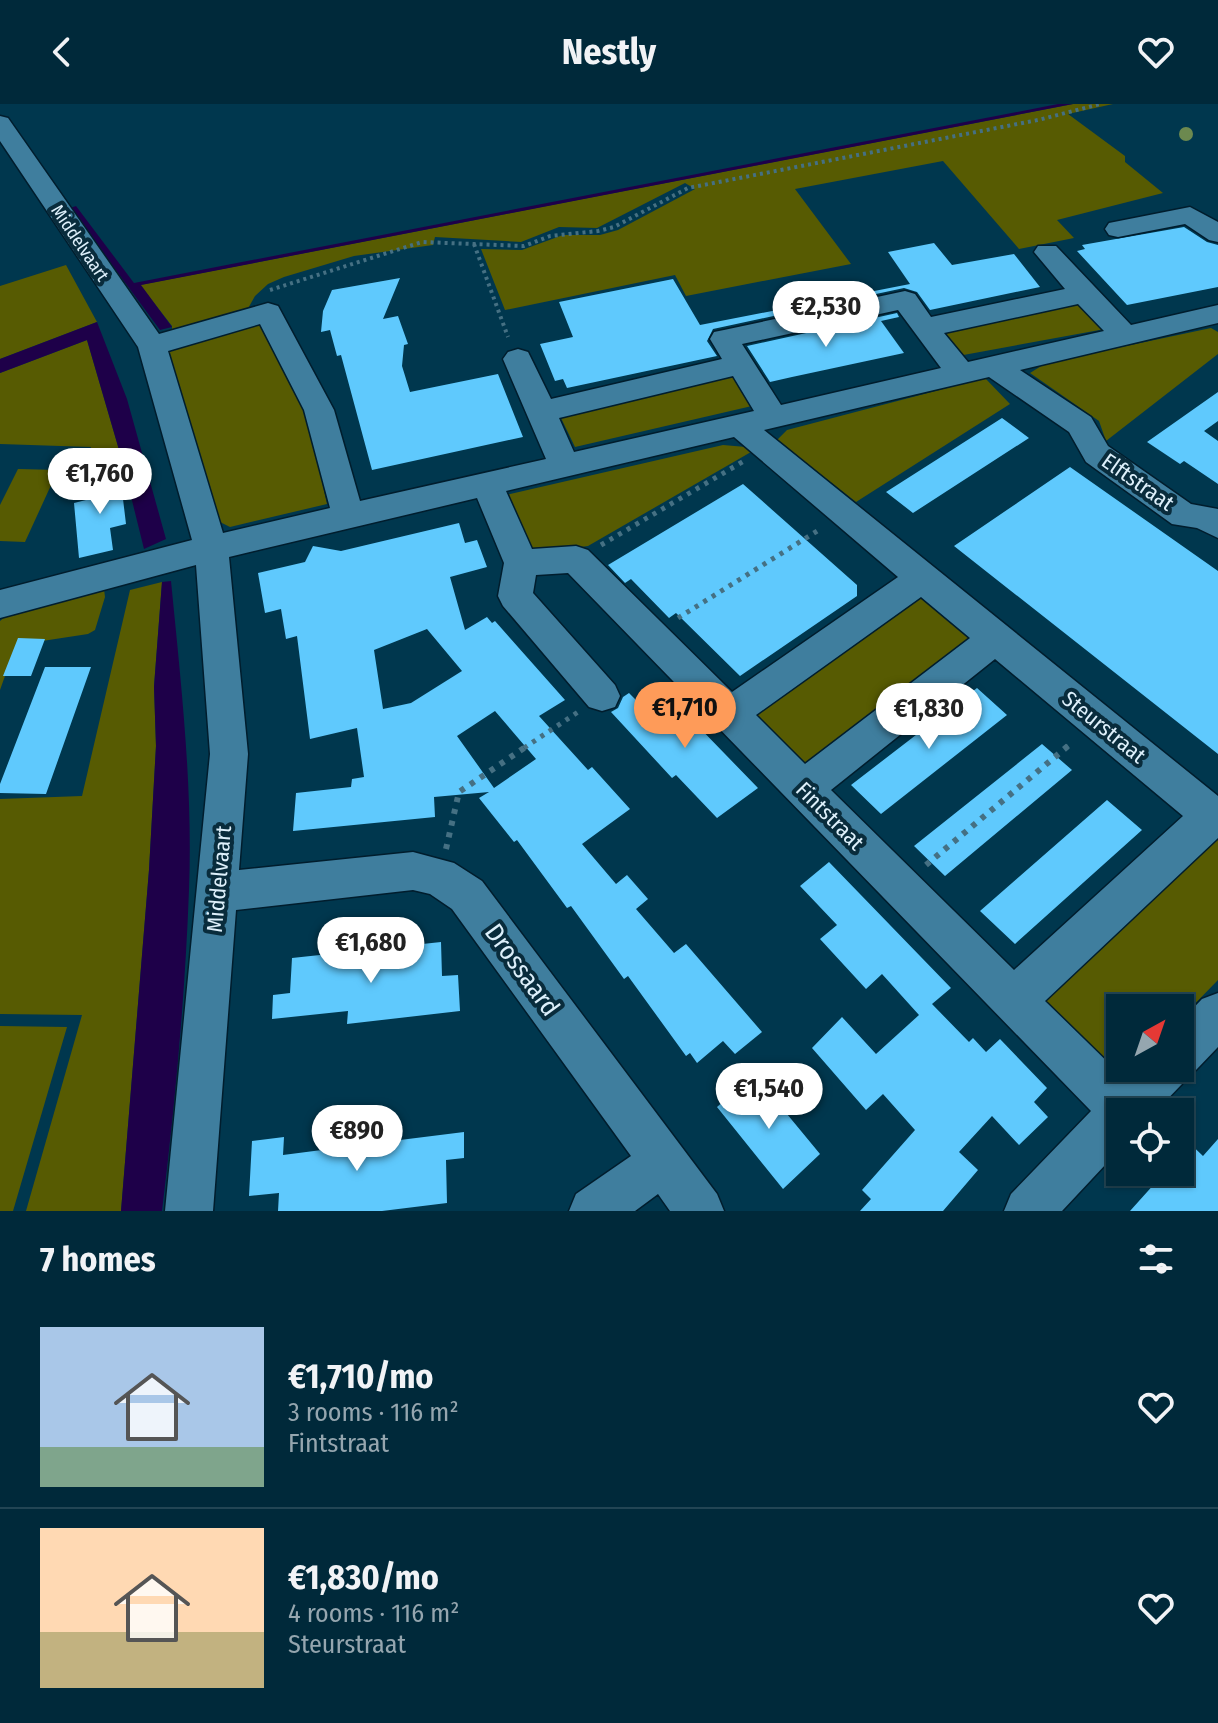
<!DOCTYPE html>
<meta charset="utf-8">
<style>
body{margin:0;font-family:"Fira Sans Condensed",sans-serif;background:#0e3545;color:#f1f3f6;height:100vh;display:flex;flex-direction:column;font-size:30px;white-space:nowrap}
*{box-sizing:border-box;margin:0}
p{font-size:26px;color:#95a6af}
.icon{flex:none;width:44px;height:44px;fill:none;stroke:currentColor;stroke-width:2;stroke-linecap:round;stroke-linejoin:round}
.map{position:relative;height:1107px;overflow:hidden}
.drawer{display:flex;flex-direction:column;background:#00293a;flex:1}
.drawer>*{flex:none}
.needle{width:52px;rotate:40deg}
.buttons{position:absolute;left:1106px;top:890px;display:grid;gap:16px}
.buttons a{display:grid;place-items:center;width:88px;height:88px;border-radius:0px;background:#00293a;box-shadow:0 2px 6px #0004,0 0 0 2px #224554;font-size:40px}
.price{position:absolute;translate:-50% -68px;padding:0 18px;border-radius:28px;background:#fff;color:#222;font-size:26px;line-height:52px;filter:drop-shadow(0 2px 4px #0008)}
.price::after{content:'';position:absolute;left:50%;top:48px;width:24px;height:18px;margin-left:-12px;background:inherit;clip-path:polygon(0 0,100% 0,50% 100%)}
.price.on{background:#fe9b59;color:#111}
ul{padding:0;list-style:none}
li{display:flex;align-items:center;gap:24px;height:200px;padding:0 40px}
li+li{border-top:2px solid #224554}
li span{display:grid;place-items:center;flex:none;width:224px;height:160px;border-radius:0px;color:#555}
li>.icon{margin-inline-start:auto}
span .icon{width:96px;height:96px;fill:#fffc;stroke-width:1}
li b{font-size:34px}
h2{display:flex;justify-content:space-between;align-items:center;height:96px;padding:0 40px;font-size:34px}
header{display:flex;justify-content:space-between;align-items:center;height:104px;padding:0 40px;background:#00293a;font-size:36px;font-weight:700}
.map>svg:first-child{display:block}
</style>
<header><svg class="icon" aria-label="back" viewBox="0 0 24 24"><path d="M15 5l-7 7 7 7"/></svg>Nestly<svg class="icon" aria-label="heart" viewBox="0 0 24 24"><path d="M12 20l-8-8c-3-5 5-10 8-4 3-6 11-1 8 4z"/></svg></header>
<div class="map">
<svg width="1218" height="1107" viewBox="0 0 1218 1107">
<rect width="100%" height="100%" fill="#00374e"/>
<path fill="#575b02" d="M1073,0H1113L1068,10L1125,52V58L1163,89L1057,116L1074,134L1019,145L943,57L795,85L851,160L686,192L675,171L505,206L481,145L522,146L563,131H600L618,126L695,85L685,79L597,124L559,123L521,138L435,133L433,141L354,152L284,173L268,180L255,192L246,208L172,230V222L140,181Z
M66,161L97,218L0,255V182Z
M1083,199L1105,225L958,252L940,229Z
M262,216L306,305L327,400L230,423L210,413L164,254L179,239Z
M1211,224L1218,228V250L1106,337L1099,317L1030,269L1046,259Z
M87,236L122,356L88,357L91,343L0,340V269Z
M735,271L752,302L575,343L560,312Z
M985,274L1010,300L856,398L777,336L787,326Z
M723,341L746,343L751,348L588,442L544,448L528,442L502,392Z
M18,365L58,366L25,438L0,437V401Z
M162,478L154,582L156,642L149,766L121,1107H26L82,911L0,910V695L82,692L130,486Z
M104,485L105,493L95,526L88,530L16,541L0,586V517L7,511Z
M921,492L972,533L801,663L750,615Z
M1218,733V876L1180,915V904H1120V964H1132L1120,976L1042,899Z
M0,922L67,923L13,1107H0Z"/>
<path fill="#1e0049" d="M1058,0H1073L141,181L172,223L160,226L70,104L76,102L134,179Z
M97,218L127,295L166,435L144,445L122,356L87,236L0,269V255Z
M171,477C181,579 193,683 189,786C185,893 175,1001 162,1107H121L149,766L156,642L154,583L162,478Z"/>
<path fill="#5fc9fd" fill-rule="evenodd" d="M1184,123L1207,138L1218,141V183L1127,201L1077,147L1085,145L1082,141Z
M934,139L952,161L1014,150L1040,183L930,206L917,188L904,184L713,225L707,237L717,252L567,284L563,275L555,277L540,240L573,233L559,198L673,175L700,221L910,180L888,148Z
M400,174L383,215L398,212L408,240L404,241L402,262L410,288L498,270L523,333L372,366L341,251L337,252L330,226L321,228L323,207L332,186Z
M897,209L899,213L881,217L904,249L792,273L770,278L747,242Z
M1218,288V317L1204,327L1218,337V380L1184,357L1180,360L1147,338Z
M1002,314L1029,334L913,409L886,388Z
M1070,363L1218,467V650L954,442Z
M120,370L126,420L110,424L113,446L79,454L74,399L90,395L88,377Z
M743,380L857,481V492L740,572L676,509L669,514L631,475L625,479L608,461Z
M459,419L465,439L477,436L487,463L450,473L465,526L487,513L492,519L495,517L565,596L539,612L588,666L592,663L630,705L582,740L616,780L627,771L648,795L636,805L674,849L686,840L762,928L735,950L723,937L697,959L690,949L686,952L628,872L624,875L571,802L567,804L517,736L514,738L479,694L489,688L434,693L435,713L293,727L296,689L351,683L352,675L364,673L357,624L310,635L297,532L286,535L281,505L265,509L258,469L305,458L313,442L341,447ZM427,525L462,567L411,599L383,605L374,546ZM495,607L536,655L494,684L457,632Z
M18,534L45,535L31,572H3Z
M45,563H91L46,690L0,689V680Z
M660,583L758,684L717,714L676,671L672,674L611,608L618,604L623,593L629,589L638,598Z
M977,584L1007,611L881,710L851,681Z
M1042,640L1072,666L945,772L914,742Z
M1107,696L1142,726L1015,840L980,807Z
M829,758L951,884L932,900L969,938L973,934L986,948L1000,935L1047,984L1034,998L1048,1013L1019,1041L992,1012L959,1048L978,1066L943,1107H860L871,1095L862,1086L915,1026L883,990L866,1006L812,944L842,913L876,950L919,911L882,870L866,885L820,835L837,821L800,782Z
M441,838L442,872L458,871L460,907L347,920L348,907L272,915L273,891L290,889L292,854Z
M754,970L820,1050L783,1085L717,1003Z
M384,1022V1038L464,1028V1054L446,1056L447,1099L382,1107H278L279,1089L249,1092L252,1037L284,1033L283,1051L345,1043V1027Z
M1180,1030L1203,1052L1218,1035V1107H1130L1165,1068H1180Z"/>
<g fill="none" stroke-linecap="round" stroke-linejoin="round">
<g stroke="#001d2d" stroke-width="3">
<path id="street" d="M0,12L8,14L159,230L268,199L278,202L334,306L360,397L546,355L503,255L508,248L518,245L528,248L551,295L722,255L710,235L714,228L724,226L905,187L915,190L931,213L1065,185L1034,148L1038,142H1056L1131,221L1218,201V219L1020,266L1091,313L1108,342L1191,400L1218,405V434L1197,424L1172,420L1086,358L1069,328L989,273L764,326L1218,692V734L1045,897L1124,974L1134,964H1180V918L1202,895L1218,889V943L1196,966L1186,970L1182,980L1155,1008H1120V1045L1062,1107H1004L1011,1090L1091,1007L568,469L536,471L533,489L615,581L620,592L615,603L602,607L589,603L503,502L498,492L504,459L477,394L229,453L248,650L239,766L413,748L454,759L482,777L717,1090L724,1107H670L658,1090L635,1107H569L576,1090L631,1052L452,805L430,790L413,786L236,806L213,1107H165L210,650L196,461L0,514V486L192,436L138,243L0,37ZM1078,200L1104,227L968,258L944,229ZM898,206L941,264L781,301L742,240ZM260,220L304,306L330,404L223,429L168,247ZM733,272L754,307L574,348L559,314ZM734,333L898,473L732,588L588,446L576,442L532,445L506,387ZM921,493L970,534L805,660L756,611ZM995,555L1183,712L1014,866L831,686Z
M1190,103L1218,118V138L1209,136L1185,120L1118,133L1109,131L1105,125L1109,119Z"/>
</g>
<path stroke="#457083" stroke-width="4" stroke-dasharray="3 4" stroke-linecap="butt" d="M474,140L508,233
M270,186L422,138L524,142L550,132L598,127L614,123L688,84L1038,16L1100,0"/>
<path stroke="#457083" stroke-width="5" stroke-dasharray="4 6" stroke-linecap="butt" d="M601,441L744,357
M678,514L822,424
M524,644L578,608
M1065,644L1072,639"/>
<path stroke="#457083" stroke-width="6" stroke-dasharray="5 7" stroke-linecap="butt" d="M446,745L459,688L527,642
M926,761L1068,642"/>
<use href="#street" fill="#3f7e9e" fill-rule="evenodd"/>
</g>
<circle fill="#6c894f" cx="1186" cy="30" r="7"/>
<g text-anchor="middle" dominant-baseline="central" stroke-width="8" stroke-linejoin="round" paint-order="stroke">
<g font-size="18" fill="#def0fb" stroke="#092c3c">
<text transform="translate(80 139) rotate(56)">Middelvaart</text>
</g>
<g font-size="22" fill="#def0fb" stroke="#092c3c">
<text transform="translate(1138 378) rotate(35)">Elftstraat</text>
<text transform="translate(1104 623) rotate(39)">Steurstraat</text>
<text transform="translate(830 712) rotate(45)">Fintstraat</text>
<text transform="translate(219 775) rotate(-85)">Middelvaart</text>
</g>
<g font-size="26" fill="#def0fb" stroke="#092c3c">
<text transform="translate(522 866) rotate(54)">Drossaard</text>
</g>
</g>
</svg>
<div class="buttons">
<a><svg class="needle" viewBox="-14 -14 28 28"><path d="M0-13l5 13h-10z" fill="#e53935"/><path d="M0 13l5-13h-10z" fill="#95a6af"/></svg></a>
<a><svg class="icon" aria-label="locate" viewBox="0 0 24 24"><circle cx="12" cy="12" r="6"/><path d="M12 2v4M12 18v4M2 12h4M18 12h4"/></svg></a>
</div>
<b class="price" style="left:826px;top:245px">€2,530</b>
<b class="price" style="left:100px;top:412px">€1,760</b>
<b class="price on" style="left:685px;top:646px">€1,710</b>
<b class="price" style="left:929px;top:647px">€1,830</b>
<b class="price" style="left:371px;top:881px">€1,680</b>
<b class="price" style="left:769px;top:1027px">€1,540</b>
<b class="price" style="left:357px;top:1069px">€890</b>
</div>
<section class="drawer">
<h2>7 homes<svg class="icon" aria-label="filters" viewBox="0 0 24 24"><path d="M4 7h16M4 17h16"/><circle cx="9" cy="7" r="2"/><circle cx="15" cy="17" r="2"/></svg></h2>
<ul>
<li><span style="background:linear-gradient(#a9c7e8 75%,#7fa58c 0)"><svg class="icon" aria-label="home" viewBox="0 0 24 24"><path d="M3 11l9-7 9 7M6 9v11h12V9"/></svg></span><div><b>€1,710/mo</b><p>3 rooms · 116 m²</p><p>Fintstraat</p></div><svg class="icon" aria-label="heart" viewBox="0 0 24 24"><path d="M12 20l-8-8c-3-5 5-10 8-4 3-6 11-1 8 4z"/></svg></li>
<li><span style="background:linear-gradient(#ffd9b3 65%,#c2b280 0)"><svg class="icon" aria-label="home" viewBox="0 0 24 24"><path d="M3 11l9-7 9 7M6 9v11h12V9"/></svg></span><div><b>€1,830/mo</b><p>4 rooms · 116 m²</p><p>Steurstraat</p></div><svg class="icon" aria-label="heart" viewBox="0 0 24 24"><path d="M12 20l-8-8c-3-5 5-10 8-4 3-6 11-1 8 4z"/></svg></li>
</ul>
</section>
